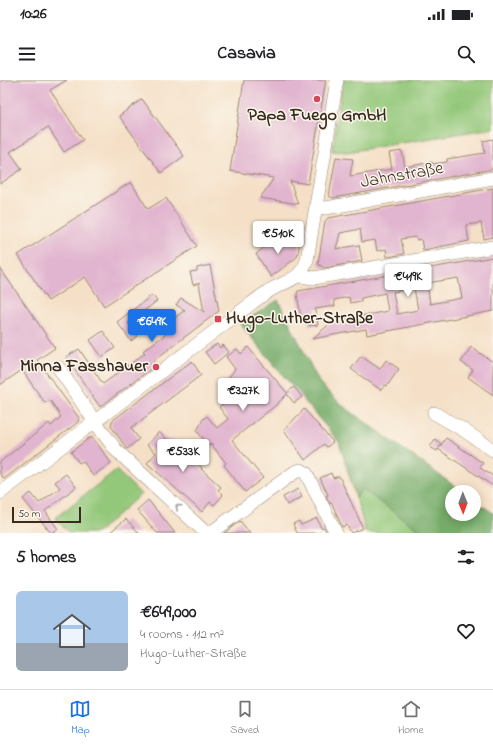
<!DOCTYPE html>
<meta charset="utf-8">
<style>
body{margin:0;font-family:"Indie Flower",sans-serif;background:#f6f6f6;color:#202124;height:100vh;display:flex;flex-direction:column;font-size:15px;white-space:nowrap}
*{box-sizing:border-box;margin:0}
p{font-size:13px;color:#757577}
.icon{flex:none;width:22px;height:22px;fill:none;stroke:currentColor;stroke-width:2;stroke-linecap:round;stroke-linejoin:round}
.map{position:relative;height:453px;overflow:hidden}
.side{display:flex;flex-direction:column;background:#fff;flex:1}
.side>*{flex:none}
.needle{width:26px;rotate:179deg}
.buttons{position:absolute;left:445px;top:405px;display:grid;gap:8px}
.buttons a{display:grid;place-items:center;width:36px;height:36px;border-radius:50%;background:#fff;box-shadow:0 2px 10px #0003;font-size:20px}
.scale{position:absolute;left:12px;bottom:10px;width:69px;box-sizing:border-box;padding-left:4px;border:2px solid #3b2a1e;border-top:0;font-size:11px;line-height:14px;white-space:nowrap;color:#3b2a1e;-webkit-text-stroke:3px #fbf7ec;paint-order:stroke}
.price{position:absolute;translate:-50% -34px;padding:0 9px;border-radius:4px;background:#fff;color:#222;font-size:13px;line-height:26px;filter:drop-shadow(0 1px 2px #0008)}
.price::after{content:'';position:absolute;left:50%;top:24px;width:12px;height:9px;margin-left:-6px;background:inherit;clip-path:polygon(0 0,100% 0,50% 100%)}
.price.current{background:#1a73e8;color:#fff}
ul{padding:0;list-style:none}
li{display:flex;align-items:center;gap:12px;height:100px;padding:0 16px}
li span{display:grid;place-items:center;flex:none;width:112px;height:80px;border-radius:6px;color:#555}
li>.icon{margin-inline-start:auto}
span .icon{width:48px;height:48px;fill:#fffc;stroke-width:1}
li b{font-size:17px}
h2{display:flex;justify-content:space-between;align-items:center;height:48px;padding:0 16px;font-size:17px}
.status{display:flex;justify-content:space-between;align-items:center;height:28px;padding:0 20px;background:#fff;direction:ltr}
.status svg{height:11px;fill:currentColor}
header{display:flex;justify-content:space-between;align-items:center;height:52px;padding:0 16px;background:#fff;font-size:18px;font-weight:700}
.tabs{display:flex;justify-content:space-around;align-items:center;height:56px;border-top:1px solid #e0e0e0;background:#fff;font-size:11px;color:#757577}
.tabs a{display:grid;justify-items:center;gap:2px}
.tabs .current{color:#1a73e8}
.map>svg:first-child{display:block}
</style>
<div class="status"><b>10:26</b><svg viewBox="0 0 49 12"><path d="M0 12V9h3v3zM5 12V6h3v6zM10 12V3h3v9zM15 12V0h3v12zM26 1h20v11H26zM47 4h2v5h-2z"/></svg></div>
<header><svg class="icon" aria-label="menu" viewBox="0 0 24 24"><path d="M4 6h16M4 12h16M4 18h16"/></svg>Casavia<svg class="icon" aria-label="search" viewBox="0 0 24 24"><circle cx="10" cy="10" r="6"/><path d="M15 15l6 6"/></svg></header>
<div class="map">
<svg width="493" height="453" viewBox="0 0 493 453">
<rect width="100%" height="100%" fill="#fbf7ec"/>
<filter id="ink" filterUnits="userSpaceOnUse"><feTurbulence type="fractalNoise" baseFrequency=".025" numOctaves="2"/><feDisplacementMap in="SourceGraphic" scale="8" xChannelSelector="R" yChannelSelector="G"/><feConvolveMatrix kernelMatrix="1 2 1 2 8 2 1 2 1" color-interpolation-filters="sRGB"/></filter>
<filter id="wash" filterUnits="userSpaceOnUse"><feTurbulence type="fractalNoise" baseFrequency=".012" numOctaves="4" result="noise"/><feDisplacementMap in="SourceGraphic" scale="16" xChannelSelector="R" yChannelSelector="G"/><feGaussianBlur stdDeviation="0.9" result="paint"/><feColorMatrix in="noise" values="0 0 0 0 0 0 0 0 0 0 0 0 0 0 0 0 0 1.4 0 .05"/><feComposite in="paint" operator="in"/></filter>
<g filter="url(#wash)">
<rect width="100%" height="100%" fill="#f5e0c7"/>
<path fill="#93c779" stroke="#67784c" d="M343,0H493V48L347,72L332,71Z
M116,390L141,414L97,453H69L55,438Z
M361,408L423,453H366L356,418Z"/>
<path fill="#76ac69" stroke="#586b44" d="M278,220L319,302L324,308L343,326L463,412H452V434H474V420L493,433V453H423L362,409L356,418L339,362L240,244Z"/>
<g id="blocks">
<path fill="#e1b4cf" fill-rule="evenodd" d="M3,0H67L50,10L83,60L64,72L48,47L10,72L22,89L0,104V2Z
M244,0H326L308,104L290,101L298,124L260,118L274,98L230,91Z
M142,19L184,76L161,93L119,36Z
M493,59V89L333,118L329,116L336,77L353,79L350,96L392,89L389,73L402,71L405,87L432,82V84L447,82V79L485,73L483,61Z
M131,102L148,129L166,118L197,166L104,226L85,197L48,221L18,175Z
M493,108V157L484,159L481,143L466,145L469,161L423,170L421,159L417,160L416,157L401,159L404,174L387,177L386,169L377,171L375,160L362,162L360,149L340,153L336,169L359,165L362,181L324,188L318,184L325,141L328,138Z
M281,154L286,160L300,163L297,177L271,197L256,174Z
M493,177V231L367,255L366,249L312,259L333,241L388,231L385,213L361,218V221L350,223L349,217L334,220L335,226L315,229L318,245L309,246L307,236L301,237L297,214L298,211ZM458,198L462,218L430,224L427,203ZM414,208L418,230L397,234L393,212Z
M210,185L219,231L153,281L156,285L100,327L66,277L79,269L103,304L145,273L143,271L170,251L165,245L185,230L176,225L181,218L204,232L199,203L193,205L190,192L197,191V188Z
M0,188L55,268L37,280L79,338L78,342L4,399L0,394V382L49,343L51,346L61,337L50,320L45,323L22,290L0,305Z
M152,215L157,221L128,243L138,256L131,261L117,242Z
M103,251L115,268L102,277L90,260Z
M217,264L220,268L223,265L229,272L214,284L205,272Z
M248,267L287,313L294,307L302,317L294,323L287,314L276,325L232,360L263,398L245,412L224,385L226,383L211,364L209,366L197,351L203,339L207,336L217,348L228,339L219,327L227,321L219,311L235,289L226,277L237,269L241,274Z
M471,267L493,282V315L468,297L473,290L461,282Z
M361,276L380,289L386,280L399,289L387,306L385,305L381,310L351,289Z
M192,281L201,295L131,348L139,359L127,369L111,346L112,341Z
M304,329L333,362L327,367L324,364L305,380L284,350Z
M159,352L170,362L172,359L182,368L180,371L191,381L193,379L202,388L201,389L221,407L218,410L223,415L214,425L210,422L202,432L147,383L156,373L147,365Z
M89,358H93L111,383L93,396L83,381L79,383L71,372Z
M446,358L483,383L480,388L493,396V406L438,369L437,371L430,367L435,359L441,364L439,368Z
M331,393L333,398L339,396L363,448L351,453L347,445L342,447L332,423L330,424L326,416L328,415L320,398Z
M66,394L76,407L45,431L58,449L51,453L23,419L31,413L39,423L60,408L55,402Z
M298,409L302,417L287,425L283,417Z
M148,420L163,438L175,453H157L137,430Z
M317,438L321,448L324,447L327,453H297L293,444L299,441L301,445Z
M126,439L139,453H109Z
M240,441L250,453H224Z"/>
</g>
</g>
<g filter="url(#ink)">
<use href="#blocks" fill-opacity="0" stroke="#988572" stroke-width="1"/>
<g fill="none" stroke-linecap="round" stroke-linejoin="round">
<g stroke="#988572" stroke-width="14">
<path id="minor" d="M317,127L326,128L493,98
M299,196L314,198L493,167
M58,287L95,342L116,370L206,453
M434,333L462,349L493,370
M0,413L252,223C260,217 269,210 278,206C293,199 302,196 307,180L337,0
M210,453L295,392L301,390L306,393L336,453"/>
</g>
<use href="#minor" stroke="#fff" stroke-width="13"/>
</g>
<defs><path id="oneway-chevron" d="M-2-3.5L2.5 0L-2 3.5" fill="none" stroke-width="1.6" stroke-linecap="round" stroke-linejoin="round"/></defs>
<use stroke="#a79f9a" href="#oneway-chevron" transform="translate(178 427) rotate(-138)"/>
</g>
<g fill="#d1495b" stroke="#fbf7ec" stroke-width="1.5">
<circle cx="317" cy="19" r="4"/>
<rect x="214" y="235" width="8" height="8" rx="2"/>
<circle cx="156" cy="287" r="4"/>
</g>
<g text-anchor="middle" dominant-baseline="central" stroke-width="3" stroke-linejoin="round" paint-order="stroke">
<g font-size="18" font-weight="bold" fill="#3b2a1e" stroke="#fbf7ec">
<text x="317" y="36">Papa Fuego GmbH</text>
<text x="226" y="239" text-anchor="start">Hugo-Luther-Straße</text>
<text x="148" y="287" text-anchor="end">Minna Fasshauer</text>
</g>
<g font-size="18" fill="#3b2a1e" stroke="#fbf7ec">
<text transform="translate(402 96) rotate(-10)">Jahnstraße</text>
</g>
</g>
</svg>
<div class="buttons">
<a><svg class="needle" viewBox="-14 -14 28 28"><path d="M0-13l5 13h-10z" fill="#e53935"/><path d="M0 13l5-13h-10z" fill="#757577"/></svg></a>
</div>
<div class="scale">50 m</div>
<b class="price" style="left:278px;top:175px">€510K</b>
<b class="price" style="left:408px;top:218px">€419K</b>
<b class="price current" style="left:152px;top:263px">€649K</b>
<b class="price" style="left:243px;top:332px">€327K</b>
<b class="price" style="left:183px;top:393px">€533K</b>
</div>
<section class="side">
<h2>5 homes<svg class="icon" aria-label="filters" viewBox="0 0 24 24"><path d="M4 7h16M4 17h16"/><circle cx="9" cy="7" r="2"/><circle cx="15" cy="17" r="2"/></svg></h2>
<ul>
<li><span style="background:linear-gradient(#a9c7e8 65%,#9aa5b1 0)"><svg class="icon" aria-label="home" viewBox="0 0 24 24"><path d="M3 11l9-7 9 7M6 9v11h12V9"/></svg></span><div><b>€649,000</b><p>4 rooms · 112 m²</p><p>Hugo-Luther-Straße</p></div><svg class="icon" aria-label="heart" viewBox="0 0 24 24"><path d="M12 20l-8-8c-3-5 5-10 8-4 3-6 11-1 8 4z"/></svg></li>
</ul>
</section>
<nav class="tabs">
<a class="current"><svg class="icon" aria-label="map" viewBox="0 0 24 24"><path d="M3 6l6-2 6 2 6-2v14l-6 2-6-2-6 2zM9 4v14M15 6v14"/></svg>Map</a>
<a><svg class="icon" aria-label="saved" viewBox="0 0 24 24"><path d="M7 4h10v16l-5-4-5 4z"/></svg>Saved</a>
<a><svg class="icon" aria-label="home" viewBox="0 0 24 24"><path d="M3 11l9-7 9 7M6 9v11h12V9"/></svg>Home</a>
</nav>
